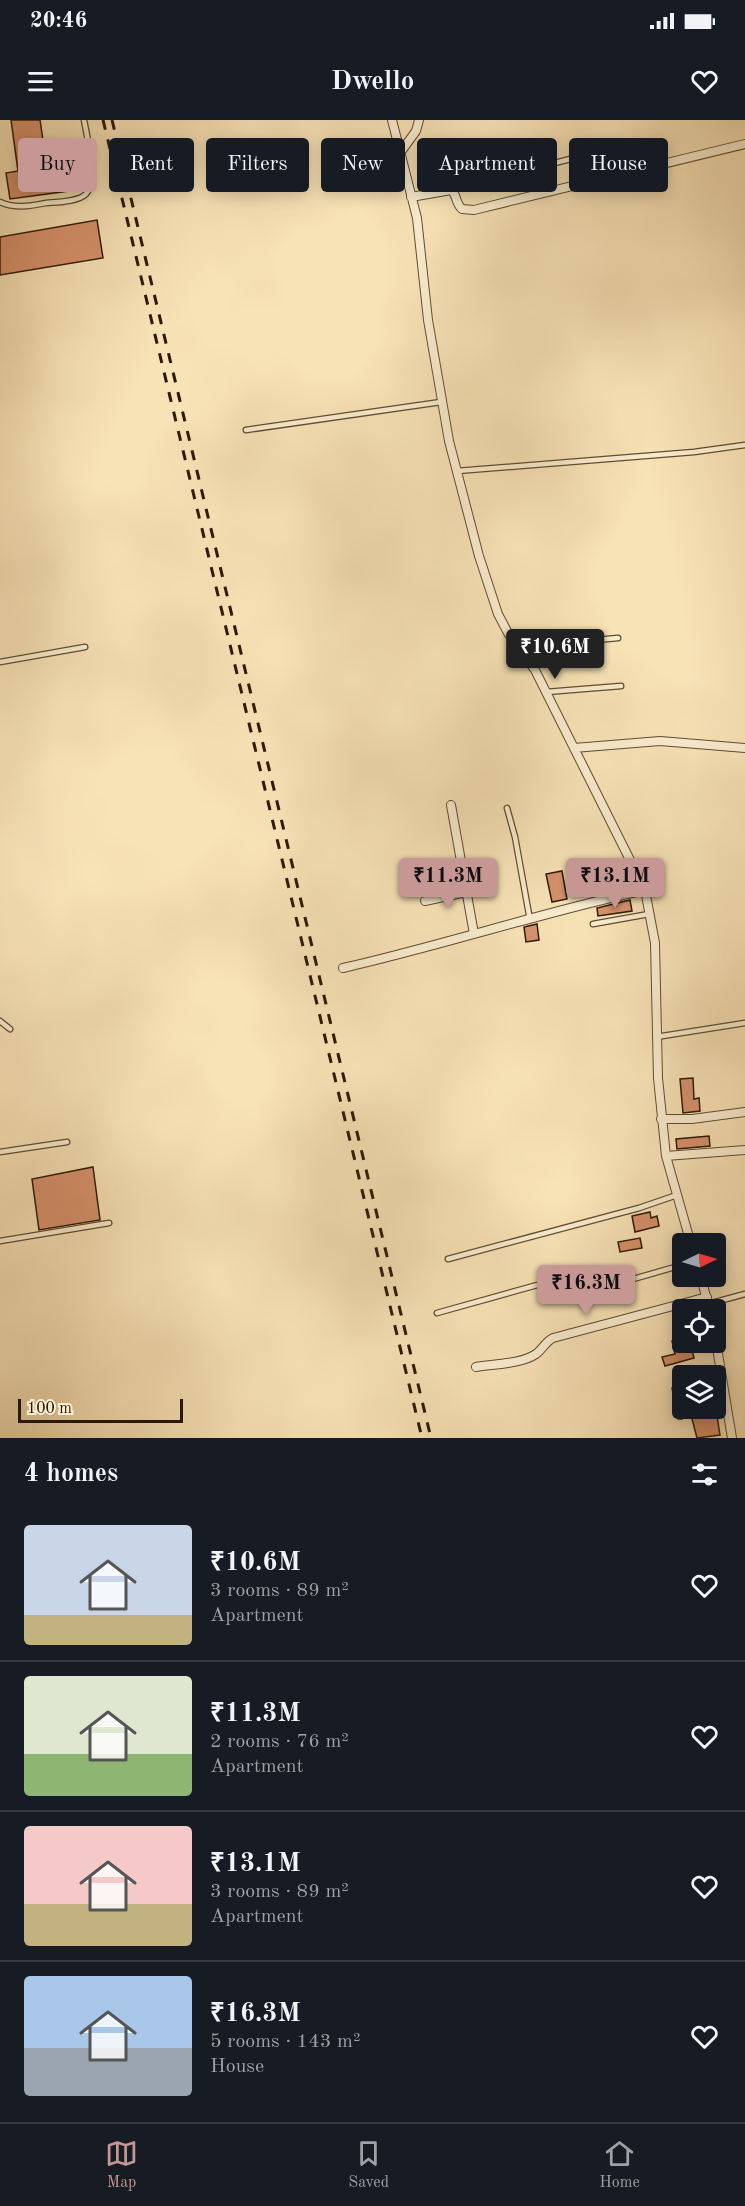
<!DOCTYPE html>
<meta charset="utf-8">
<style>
body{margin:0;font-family:"Old Standard TT",serif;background:#20242c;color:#f1f3f6;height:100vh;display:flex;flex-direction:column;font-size:22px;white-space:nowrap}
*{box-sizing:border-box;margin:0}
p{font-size:20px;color:#9ea1a6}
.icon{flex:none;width:33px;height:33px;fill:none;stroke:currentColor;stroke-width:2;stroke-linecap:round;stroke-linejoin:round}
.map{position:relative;height:1318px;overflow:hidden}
.sheet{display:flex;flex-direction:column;background:#171b24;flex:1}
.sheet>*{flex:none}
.banner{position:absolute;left:18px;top:18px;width:710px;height:54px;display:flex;gap:12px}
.needle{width:39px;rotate:85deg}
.buttons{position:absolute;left:672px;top:1113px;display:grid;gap:12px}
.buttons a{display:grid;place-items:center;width:54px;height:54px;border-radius:6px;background:#171b24;box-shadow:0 3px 15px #0003;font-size:30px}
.scale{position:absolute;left:18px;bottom:15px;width:165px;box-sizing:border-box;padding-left:6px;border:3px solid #2c1903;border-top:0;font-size:16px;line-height:21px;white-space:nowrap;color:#2c1903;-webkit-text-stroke:4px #faedd0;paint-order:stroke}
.price{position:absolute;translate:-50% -51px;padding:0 14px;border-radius:6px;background:#c59692;color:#111;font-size:20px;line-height:39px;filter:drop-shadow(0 2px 3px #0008)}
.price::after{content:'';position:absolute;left:50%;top:36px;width:18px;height:14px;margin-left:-9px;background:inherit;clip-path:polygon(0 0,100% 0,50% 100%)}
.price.active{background:#222;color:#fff}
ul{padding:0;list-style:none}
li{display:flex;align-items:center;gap:18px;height:150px;padding:0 24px}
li+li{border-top:2px solid #363941}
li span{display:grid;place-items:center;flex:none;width:168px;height:120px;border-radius:6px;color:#555}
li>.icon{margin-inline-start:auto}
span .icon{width:72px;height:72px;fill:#fffc;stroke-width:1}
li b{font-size:26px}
h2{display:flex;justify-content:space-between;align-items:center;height:72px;padding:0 24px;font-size:26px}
.tag{padding:0 21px;border-radius:6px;background:#171b24;box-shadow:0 3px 15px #0003;font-size:21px;line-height:54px}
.tag.active{background:#c59692;color:#111}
.status{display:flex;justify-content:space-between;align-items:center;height:42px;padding:0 30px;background:#171b24;direction:ltr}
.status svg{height:16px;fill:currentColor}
header{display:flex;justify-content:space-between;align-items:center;height:78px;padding:0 24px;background:#171b24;font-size:27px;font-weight:700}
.menu{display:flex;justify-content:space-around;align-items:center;height:84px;border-top:2px solid #363941;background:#171b24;font-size:16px;color:#9ea1a6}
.menu a{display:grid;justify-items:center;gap:3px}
.menu .active{color:#c59692}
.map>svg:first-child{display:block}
</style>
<div class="status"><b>20:46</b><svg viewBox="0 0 49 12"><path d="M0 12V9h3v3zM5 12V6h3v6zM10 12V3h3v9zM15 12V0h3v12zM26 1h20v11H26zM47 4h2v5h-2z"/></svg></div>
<header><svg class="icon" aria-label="menu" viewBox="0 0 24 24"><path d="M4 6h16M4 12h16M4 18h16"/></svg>Dwello<svg class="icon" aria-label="heart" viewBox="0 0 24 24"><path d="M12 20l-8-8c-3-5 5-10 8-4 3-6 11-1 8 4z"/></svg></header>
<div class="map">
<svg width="745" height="1318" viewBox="0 0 745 1318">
<rect width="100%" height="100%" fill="#f8e3b7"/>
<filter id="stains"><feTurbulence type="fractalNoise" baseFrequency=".00333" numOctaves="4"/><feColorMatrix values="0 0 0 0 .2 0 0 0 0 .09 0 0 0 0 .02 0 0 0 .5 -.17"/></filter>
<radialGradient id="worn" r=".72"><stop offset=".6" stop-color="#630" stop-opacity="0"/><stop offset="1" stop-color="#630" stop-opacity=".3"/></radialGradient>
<path fill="#d7926d" stroke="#2c1903" stroke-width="1.5" d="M11,0H40L47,47L85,42L87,59L84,69L10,79L6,53L18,51Z
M97,100L103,138L0,155V117Z
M562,751L567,779L552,782L546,754Z
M595,751L597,763L582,766L580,754Z
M630,780L632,791L598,796L597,788Z
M537,804L539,820L526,822L524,807Z
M693,958L694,979L699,978L700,991L683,993L680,959Z
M709,1016L710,1026L677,1029L676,1019Z
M93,1047L100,1100L39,1110L32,1059Z
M650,1092L651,1098L657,1096L659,1106L635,1112L632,1096Z
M640,1118L642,1128L620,1132L618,1122Z
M682,1218V1222H690L694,1238L665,1246L662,1237L675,1234L672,1221Z
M682,1266V1299H678L672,1268Z
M716,1289L720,1315L697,1318L691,1295Z"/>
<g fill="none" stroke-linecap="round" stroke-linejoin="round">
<g stroke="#5f4c30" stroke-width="7">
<path id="lane" d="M451,70L578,37
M0,82C15,89 30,86 46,83C57,82 78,82 86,74C98,62 87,16 84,0
M246,310L441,282
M457,351L694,332L745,325
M519,527L618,518
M0,542L85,527
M546,572L621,566
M507,688L515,717L530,800
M593,804L649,794
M0,901L10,909
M656,917L745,903
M0,1032L67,1022
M0,1121L109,1103
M448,1139L639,1088L677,1075
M708,1184L745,1174
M437,1193L566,1157C580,1156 588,1168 602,1168L682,1145"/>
</g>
<g stroke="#5f4c30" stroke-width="10">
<path id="street" d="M392,0L417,98L428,200L449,321L479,436L498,494L508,513L535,550L645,770L655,823L658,958L666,1036L691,1124
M400,33L416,11L419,0
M411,77L451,70C457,74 455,83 462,89L474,90L745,24
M574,628L660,621L745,628
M451,685L474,814
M425,781L466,772
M343,848C444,825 543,792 645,770
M661,999H692L745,992
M666,1036L745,1030
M701,1156L709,1190
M716,1222L732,1318
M476,1247C494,1244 521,1244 536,1234C543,1229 545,1222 553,1218L707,1177"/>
</g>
<use href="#lane" stroke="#faedd0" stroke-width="4.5"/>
<use href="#street" stroke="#faedd0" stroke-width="8"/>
<path stroke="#2c1903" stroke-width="3" stroke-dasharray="10 10" stroke-linecap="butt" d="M103,0L422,1318
M112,0L431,1318"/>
</g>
<rect width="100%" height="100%" filter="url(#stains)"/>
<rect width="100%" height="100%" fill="url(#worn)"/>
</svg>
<div class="buttons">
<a><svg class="needle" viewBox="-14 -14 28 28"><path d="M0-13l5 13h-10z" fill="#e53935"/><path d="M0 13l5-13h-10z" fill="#9ea1a6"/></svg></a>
<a><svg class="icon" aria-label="locate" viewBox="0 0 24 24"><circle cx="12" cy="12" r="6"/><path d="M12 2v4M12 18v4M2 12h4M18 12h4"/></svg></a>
<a><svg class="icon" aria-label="layers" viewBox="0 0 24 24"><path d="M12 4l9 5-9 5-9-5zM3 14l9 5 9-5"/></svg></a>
</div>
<div class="scale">100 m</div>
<b class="price active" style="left:555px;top:560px">₹10.6M</b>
<b class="price" style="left:448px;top:789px">₹11.3M</b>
<b class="price" style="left:615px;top:789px">₹13.1M</b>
<b class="price" style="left:586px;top:1196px">₹16.3M</b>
<div class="banner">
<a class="tag active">Buy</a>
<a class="tag">Rent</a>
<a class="tag">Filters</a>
<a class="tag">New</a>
<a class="tag">Apartment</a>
<a class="tag">House</a>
</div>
</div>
<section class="sheet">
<h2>4 homes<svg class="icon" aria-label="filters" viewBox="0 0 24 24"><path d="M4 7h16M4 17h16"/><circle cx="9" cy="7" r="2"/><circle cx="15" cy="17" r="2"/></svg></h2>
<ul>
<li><span style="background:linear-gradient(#c9d6e8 75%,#c2b280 0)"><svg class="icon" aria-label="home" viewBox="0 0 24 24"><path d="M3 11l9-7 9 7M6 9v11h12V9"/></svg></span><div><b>₹10.6M</b><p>3 rooms · 89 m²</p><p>Apartment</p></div><svg class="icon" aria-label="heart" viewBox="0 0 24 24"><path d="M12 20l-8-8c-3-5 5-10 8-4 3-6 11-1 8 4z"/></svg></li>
<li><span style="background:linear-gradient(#dfe7d0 65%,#8fb573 0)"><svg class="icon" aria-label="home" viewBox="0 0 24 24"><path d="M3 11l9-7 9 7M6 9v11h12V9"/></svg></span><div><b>₹11.3M</b><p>2 rooms · 76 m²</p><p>Apartment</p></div><svg class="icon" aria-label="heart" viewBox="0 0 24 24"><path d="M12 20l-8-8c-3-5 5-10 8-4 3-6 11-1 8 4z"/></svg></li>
<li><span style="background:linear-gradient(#f6c9c9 65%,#c2b280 0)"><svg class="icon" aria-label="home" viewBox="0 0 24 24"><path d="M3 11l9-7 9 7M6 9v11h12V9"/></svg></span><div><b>₹13.1M</b><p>3 rooms · 89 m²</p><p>Apartment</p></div><svg class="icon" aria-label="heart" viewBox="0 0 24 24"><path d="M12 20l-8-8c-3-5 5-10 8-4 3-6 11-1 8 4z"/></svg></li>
<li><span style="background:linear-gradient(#a9c7e8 60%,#9aa5b1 0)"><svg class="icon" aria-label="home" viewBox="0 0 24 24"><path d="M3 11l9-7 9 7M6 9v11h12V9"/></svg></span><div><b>₹16.3M</b><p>5 rooms · 143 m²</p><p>House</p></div><svg class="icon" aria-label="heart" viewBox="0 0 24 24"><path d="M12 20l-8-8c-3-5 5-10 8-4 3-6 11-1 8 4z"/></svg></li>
</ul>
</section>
<nav class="menu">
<a class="active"><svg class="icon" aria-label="map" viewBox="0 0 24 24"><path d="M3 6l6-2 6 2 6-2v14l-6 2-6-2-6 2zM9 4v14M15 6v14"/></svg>Map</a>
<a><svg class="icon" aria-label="saved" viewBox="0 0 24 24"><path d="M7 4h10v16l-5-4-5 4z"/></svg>Saved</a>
<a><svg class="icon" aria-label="home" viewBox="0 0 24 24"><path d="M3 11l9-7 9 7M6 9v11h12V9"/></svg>Home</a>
</nav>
